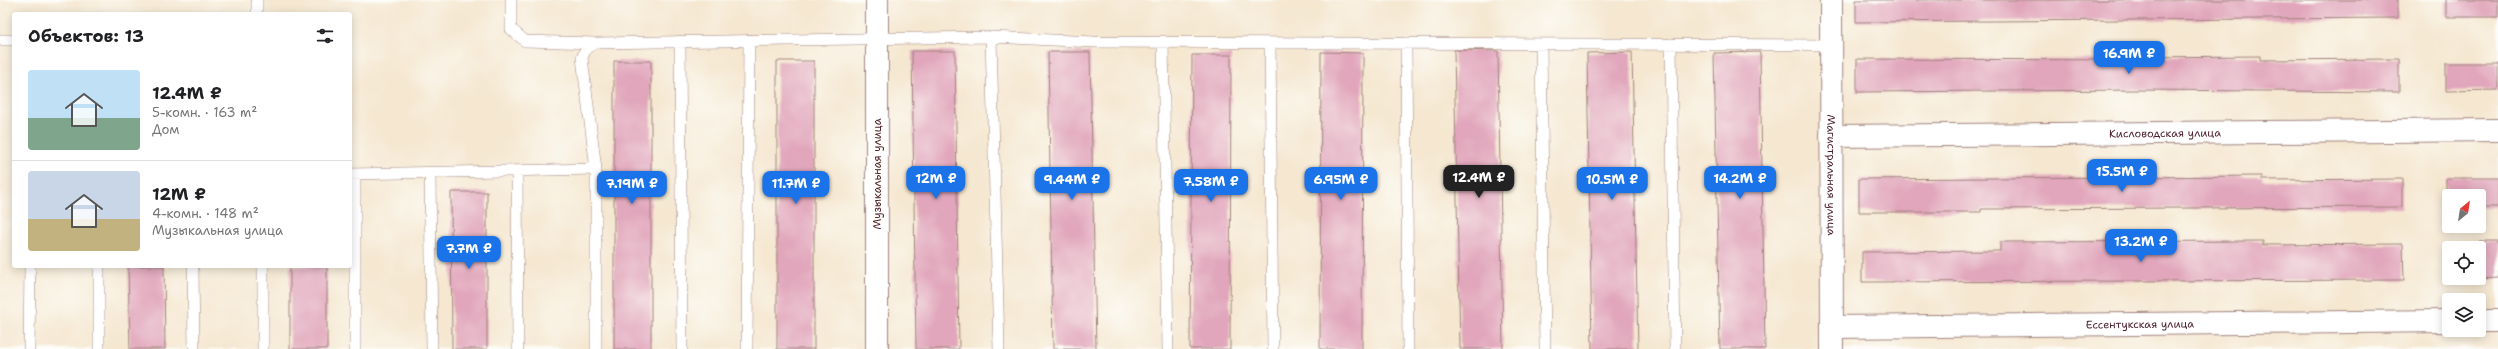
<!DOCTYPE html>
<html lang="ru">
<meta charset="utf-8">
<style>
body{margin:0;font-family:"Shantell Sans",sans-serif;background:#f6f6f6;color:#202124;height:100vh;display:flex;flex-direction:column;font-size:15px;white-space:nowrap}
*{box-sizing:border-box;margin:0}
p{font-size:13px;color:#757577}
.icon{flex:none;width:22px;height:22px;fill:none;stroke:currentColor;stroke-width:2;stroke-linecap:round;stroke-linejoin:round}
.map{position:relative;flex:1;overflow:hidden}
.side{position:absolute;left:12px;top:12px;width:340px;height:256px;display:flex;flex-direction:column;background:#fff;border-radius:4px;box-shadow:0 2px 10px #0003}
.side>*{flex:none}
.needle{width:26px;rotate:30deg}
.fabs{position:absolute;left:2442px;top:189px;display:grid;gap:8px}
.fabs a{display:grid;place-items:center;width:44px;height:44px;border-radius:4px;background:#fff;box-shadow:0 2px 10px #0003;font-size:20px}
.price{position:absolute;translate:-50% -34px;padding:0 9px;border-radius:8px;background:#1a73e8;color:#fff;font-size:13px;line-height:26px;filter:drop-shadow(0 1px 2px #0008)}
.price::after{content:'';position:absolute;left:50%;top:24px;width:12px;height:9px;margin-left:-6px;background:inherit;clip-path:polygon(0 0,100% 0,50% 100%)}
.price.selected{background:#222;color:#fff}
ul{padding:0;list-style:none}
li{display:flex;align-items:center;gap:12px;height:100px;padding:0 16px}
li+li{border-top:1px solid #e0e0e0}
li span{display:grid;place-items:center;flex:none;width:112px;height:80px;border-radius:4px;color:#555}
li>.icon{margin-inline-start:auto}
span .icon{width:48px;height:48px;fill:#fffc;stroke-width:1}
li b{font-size:17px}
h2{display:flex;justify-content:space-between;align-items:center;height:48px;padding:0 16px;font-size:17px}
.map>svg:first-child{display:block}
</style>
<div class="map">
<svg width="2498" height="349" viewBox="0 0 2498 349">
<rect width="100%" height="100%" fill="#fdfcf7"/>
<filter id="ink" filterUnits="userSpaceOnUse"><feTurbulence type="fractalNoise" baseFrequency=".025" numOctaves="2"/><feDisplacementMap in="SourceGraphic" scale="8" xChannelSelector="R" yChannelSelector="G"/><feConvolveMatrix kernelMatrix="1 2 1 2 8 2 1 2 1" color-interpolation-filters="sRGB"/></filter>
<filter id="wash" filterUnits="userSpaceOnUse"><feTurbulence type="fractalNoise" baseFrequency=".012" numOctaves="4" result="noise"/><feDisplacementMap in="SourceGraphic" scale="16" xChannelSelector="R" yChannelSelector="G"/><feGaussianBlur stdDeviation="0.9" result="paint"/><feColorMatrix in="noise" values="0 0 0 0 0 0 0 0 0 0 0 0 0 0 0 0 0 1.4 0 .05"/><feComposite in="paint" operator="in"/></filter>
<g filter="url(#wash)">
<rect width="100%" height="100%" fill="#f5e7d0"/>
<g id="blocks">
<path fill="#e1a6bb" d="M1856,0H2398V18L1856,22Z
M2446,0H2498V17H2446Z
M1454,50L1498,51L1503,349H1460Z
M912,51H955L959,349H916Z
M1048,52H1090L1096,349H1053Z
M1321,52L1363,53L1362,349H1320Z
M1632,52L1638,349H1592L1587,53Z
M1760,52L1765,349H1720L1714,53Z
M1192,55H1231L1230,349H1190Z
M2260,56V60L2399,59V92L2136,90L1857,92V59L2135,60V57Z
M614,61H651V349H614Z
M777,61H814V349H777Z
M2446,63H2498V90L2446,91Z
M2262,176V180L2402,179V207L1981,209V212H1859V179Z
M2446,178H2498V207H2479V196H2446Z
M451,192H487V349H452Z
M2263,241V245L2403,244L2404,280L1862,282V252L2000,251V242Z
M2479,241H2498V278L2479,279Z
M128,266H164L165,349H130Z
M290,266H327V349H290Z"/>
</g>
</g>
<g filter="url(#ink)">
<use href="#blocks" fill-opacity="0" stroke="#a0837e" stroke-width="1"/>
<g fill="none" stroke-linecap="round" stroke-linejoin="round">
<g stroke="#a0837e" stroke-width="12">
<path id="service" d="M511,0V29L525,41L595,43
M257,14V0
M991,37L1094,42L1831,45
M0,40H14
M680,41L682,349
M1163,41L1168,349
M1270,43L1273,349
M1406,43L1408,349
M1541,44L1545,349
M1671,44L1675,349
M517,171L518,349
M430,173L432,349
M350,174L596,169
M99,266V349
M193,266L194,349
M29,349L30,266
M263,349V266
M355,349V174
M596,349V169L582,58L586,48L596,43L991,37L999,349
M747,349L749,40"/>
</g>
<g stroke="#a0837e" stroke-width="24">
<g id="minor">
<path d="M877,0V349"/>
<path id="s1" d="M1831,0L1832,349"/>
<path id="s2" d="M1831,136L2498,130"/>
<path d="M2479,321H2498"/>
<path id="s3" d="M1832,327L2449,321"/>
</g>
</g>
<use href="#service" stroke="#fff" stroke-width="11"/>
<use href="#minor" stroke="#fff" stroke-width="22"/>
</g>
</g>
<g text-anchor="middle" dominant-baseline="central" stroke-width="3" stroke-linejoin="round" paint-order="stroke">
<g font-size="11" fill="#4a1f2b" stroke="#fdfcf7">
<text stroke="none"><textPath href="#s2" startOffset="334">Кисловодская улица</textPath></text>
<text transform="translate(877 174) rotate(-90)">Музыкальная улица</text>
<text stroke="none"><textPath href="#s1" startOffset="175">Магистральная улица</textPath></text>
<text stroke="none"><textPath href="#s3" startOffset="308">Ессентукская улица</textPath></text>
</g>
</g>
</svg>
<div class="fabs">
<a><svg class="needle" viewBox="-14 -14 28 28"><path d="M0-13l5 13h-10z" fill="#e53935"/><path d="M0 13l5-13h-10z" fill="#757577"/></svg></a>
<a><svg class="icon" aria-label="locate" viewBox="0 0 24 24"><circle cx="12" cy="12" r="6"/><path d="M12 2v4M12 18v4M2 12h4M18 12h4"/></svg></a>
<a><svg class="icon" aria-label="layers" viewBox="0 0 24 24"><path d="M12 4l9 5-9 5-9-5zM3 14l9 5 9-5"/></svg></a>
</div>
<b class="price" style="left:2129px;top:75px">16.9M ₽</b>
<b class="price" style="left:2122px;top:193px">15.5M ₽</b>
<b class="price selected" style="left:1479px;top:199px">12.4M ₽</b>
<b class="price" style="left:936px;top:200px">12M ₽</b>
<b class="price" style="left:1740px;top:200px">14.2M ₽</b>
<b class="price" style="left:1072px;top:201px">9.44M ₽</b>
<b class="price" style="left:1341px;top:201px">6.95M ₽</b>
<b class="price" style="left:1612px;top:201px">10.5M ₽</b>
<b class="price" style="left:1211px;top:203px">7.58M ₽</b>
<b class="price" style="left:632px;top:205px">7.19M ₽</b>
<b class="price" style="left:796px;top:205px">11.7M ₽</b>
<b class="price" style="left:2141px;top:263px">13.2M ₽</b>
<b class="price" style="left:469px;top:270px">7.7M ₽</b>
<section class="side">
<h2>Объектов: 13<svg class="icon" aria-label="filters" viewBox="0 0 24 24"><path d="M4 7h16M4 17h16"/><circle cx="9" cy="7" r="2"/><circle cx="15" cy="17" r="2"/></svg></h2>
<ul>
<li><span style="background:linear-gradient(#bfe0f5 60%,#7fa58c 0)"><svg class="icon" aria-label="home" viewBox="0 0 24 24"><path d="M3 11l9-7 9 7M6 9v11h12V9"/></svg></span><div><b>12.4M ₽</b><p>5-комн. · 163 m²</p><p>Дом</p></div></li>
<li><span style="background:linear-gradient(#c9d6e8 60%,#c2b280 0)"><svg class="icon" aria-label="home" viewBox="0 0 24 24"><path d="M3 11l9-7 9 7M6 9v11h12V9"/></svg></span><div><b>12M ₽</b><p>4-комн. · 148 m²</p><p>Музыкальная улица</p></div></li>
</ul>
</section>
</div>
